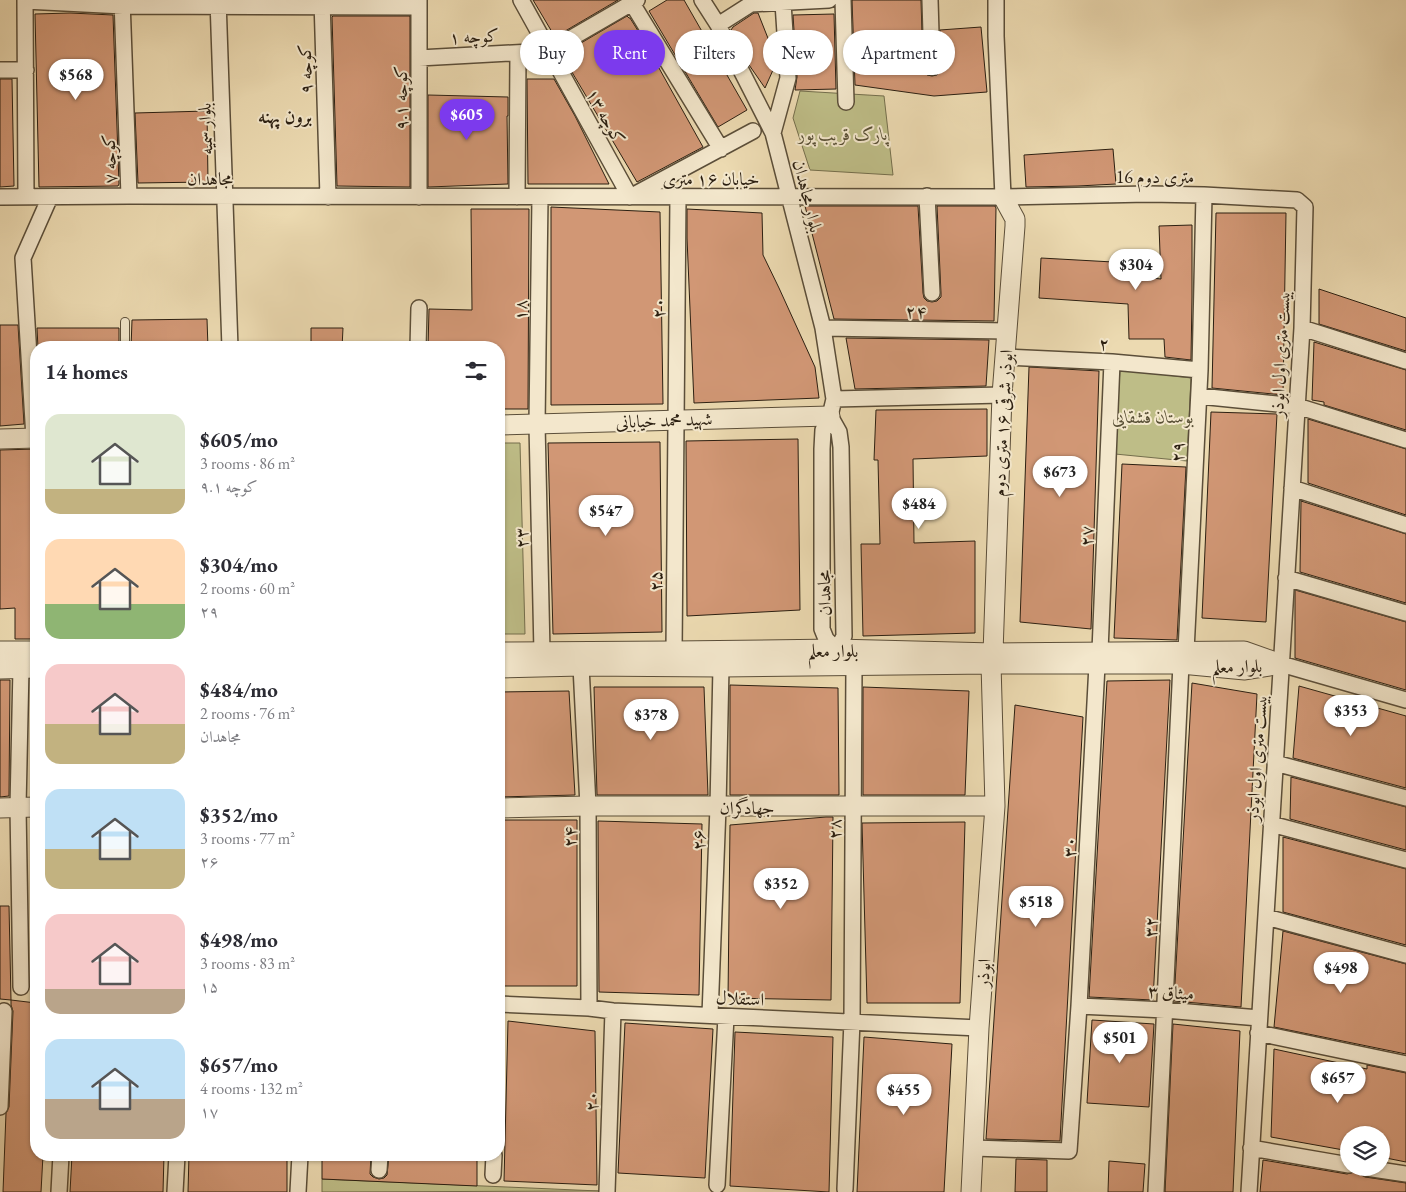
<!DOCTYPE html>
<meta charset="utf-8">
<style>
body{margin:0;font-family:"EB Garamond",Amiri,serif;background:#f2f2f3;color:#2b2b33;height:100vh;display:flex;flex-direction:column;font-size:19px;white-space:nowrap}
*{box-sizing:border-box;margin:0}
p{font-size:16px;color:#7c7c81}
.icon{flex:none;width:28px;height:28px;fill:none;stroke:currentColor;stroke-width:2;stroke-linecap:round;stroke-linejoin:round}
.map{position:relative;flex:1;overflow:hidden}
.sheet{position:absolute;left:30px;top:341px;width:475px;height:820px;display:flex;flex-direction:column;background:#fff;border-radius:20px;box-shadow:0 1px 4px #0004}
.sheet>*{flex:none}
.banner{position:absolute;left:520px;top:30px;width:475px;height:45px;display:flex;gap:10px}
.tools{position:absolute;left:1340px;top:1126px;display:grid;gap:10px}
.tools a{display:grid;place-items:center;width:50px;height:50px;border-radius:50%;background:#fff;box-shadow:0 1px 4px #0004;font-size:25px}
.price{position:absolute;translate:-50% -42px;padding:0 11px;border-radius:18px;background:#fff;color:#222;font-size:16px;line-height:32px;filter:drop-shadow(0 1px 2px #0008)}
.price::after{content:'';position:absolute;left:50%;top:30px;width:15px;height:11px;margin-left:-8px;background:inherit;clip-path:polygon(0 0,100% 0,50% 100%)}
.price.current{background:#7c3aed;color:#fff}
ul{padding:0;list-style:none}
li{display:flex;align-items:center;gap:15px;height:125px;padding:0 15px}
li span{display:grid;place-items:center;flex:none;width:140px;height:100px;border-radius:15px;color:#555}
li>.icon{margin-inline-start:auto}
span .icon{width:60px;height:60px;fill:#fffc;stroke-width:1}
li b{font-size:21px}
h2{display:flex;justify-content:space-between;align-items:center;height:60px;padding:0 15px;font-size:21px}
.chip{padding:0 18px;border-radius:22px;background:#fff;box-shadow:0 1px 4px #0004;font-size:18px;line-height:45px}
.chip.current{background:#7c3aed;color:#fff}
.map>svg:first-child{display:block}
</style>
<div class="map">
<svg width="1406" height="1192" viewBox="0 0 1406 1192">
<rect width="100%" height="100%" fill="#ecdab1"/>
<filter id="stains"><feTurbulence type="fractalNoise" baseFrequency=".004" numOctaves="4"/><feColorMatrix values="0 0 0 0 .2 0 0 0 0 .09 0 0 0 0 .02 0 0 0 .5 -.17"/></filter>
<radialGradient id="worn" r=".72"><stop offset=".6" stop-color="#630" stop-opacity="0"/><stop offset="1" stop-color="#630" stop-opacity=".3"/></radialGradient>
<path fill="#bebd87" stroke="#746e4c" d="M800,91L884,96L893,175L810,170L793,118Z
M1120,369L1191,378L1187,461L1115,454Z
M499,443H520L525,634H499Z
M322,1179L599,1191L322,1192Z"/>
<path fill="#d19775" stroke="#2b1f11" d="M533,0H618L555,37Z
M667,0H684L747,110L718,127L649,11Z
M852,0H921L923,67L924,72L927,75L932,76L937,75L940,72L941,67L940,30L981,27L987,92L934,96L855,85Z
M70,13L113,15L119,184L118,186L39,187L35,14Z
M754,13H758L777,61L765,88L747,62L731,30L733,27Z
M834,14L836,89L795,90L797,77L793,15Z
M333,16H410V187L337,186L332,17Z
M627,16L629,18H630L640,34L703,147L637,182L563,57L566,56L564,53Z
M0,79H12L14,186L0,187Z
M527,79H554L575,116L609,184H528Z
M428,95L508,97V116H507L508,184L428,187Z
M207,111L208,182L138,183L135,113Z
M1113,149L1116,184L1078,186L1026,187L1024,155Z
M805,206H918L923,293L924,298L927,301L932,302L937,301L941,297V293L937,206H995L996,208L994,321L834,319Z
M551,207L660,212L663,404L551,405Z
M471,209H529L528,409H499V348H428L429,309L472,310Z
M687,209L762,213L763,255L779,288L815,367L819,398L694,403L687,238Z
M1216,213H1286L1283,395L1212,388Z
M1192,225V297L1191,360L1165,357L1164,339H1129L1128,304L1039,298L1041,258L1113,262L1112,274L1161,279L1159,226Z
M1319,289L1406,318V351L1319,324Z
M207,319L208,348H131L132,320Z
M0,325H18L24,424L0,426Z
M37,328H119V348H38Z
M311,328H343L342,348H311Z
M846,338L989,340L986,386L855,389Z
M1314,342L1406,370V430L1324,405V402L1312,400Z
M1029,367L1099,371L1091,629L1020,622Z
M987,409V456L913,459L914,543L975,541V633L863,636L861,544H880L878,460H874L876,410Z
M1211,412L1277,414L1266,622L1202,618Z
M1308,419L1406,449V515L1308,483Z
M798,439L800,610L687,616L686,441Z
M660,442L662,632L553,634L548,443Z
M36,449V639H15V608L0,609V450Z
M1122,464L1186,467L1177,640L1114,638Z
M1301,501L1406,534V603L1300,572Z
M1295,590L1406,622V690L1295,658Z
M0,680H10L9,796L0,797Z
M1170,680L1153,1000L1089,997L1107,681Z
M1192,683L1257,694L1241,1007L1174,1001Z
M730,685L838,688L839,795H730Z
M1299,686L1406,716V788L1293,758Z
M594,687H704L708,795H597Z
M863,687L969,691L965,795H863Z
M569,691L575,795L499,797V692Z
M1015,705L1083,717L1060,1141L986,1139Z
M1291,777L1406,807V850L1290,819Z
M826,817H833L831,1000L728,998L730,825Z
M499,820H577V986H499Z
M598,821L702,824L699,995L599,992Z
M965,822L960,1003H867L862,823Z
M1283,837L1406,869V945L1283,912Z
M0,906H9L11,1000L0,999Z
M1283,931L1406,964V1054L1274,1027Z
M11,1000L36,1003V1155H43L41,1192H3L6,1113L9,1107L13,1011L11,1005Z
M1092,1020L1154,1024L1149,1107L1087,1103Z
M508,1021L595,1031L597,1185L504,1181Z
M625,1023L713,1029L705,1178L618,1173Z
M1173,1024L1240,1031L1233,1192H1165Z
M735,1032L833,1037L829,1192L730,1186Z
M864,1037L952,1044L944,1192H857Z
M1274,1049L1367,1069V1065L1406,1073V1162L1381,1157V1135H1349V1151L1271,1137Z
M72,1155H164L163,1192H70Z
M189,1155H287V1192H188Z
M322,1155H371L370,1174L373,1177L379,1179L384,1178L387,1175L389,1155H477V1186L322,1179Z
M1016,1159L1047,1160V1192H1015Z
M1263,1160L1347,1174L1354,1172L1358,1173L1365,1177L1406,1183V1192H1260Z
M1109,1161L1145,1164L1143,1192H1108Z"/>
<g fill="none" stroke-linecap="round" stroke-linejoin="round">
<g stroke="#5b4e39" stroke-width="10">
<path id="service" d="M125,348V322"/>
</g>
<g stroke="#5b4e39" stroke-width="18">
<path id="minor" d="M25,0L26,197
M122,0L129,196
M218,0L230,348
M322,0L328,197
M419,0V197
M521,0L630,197L753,131
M630,0L721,149
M702,0L718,25L773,133L823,328L834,399L830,416L823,430L822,449V629L826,639L836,649
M843,0L846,102
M930,0L932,67
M996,0V36L1003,197
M25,1L123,6L419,7
M718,25L751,4L829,0
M419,58L549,51L637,0
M0,70H26
M773,133L788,78L783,3
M927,196L932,293
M0,197L129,196L1003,197L1148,194L1204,195L1297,200L1305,207L1302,328L1249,1192
M517,197L518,53
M540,197L537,424L542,652
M823,328L1007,331
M1302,328L1406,361
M418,348L419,308
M1005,357L1112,362L1200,370
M1199,396L1297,406L1406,440
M834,399L1002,395
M830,416L839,432L841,447L844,636L840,644L836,649
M34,438L23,258L50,197
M1292,488L1406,525
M1286,578L1406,613
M674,651L678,197
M1100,651L1112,362
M1186,651L1200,370L1204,195
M1281,664L1406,700
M581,666L588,806L589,1008
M1275,763L1406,798
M1271,824L1406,860
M1266,917L1406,955
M21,987L18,807L21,668
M499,1004L589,1008L613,1011L979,1028
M1079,1006L1165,1010L1259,1018
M710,1015L718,807L721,667
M1258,1033L1406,1064
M0,1107L4,1011
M973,1148L1069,1151L1079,1006L1097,665
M1251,1148L1349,1165
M1366,1168L1406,1174
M379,1170L380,1155
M493,1175L494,1155
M717,1185L726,1017
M845,1189L852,1021L854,666
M59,1192L61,1155
M175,1192L177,1155
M298,1192L300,1155
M607,1192L613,1011
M1156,1192L1181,664"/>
</g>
<g stroke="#5b4e39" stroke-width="21">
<path id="tertiary" d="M499,425L830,416
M0,439L36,438
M0,651H36
M499,652L674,651L836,649L993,653L1244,651L1281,664L1245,670L1181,664H991L721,667L581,666L499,668
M0,669L36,668
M0,808L36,807
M499,808L588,806H995
M971,1192L979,1028L995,806L991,664L993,653L1002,395L1015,226V219L1003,197"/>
</g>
<use href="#service" stroke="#f3e7cc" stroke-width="8"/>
<use href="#minor" stroke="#f3e7cc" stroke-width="15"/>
<use href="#tertiary" stroke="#f3e7cc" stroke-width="19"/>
</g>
<g text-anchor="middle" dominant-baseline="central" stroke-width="4" stroke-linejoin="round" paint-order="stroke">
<g font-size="18" fill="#2b1f11" stroke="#f3e7cc">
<text transform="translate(474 36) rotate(-3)">کوچه ۱</text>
<text transform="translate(305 69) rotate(-92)">کوچه ۹</text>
<text transform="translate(400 98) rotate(-90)">کوچه ۹.۱</text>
<text transform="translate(606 116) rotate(61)">کوچه ۱۳</text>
<text transform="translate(205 129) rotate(-92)">بلوار سمیه</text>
<text transform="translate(109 159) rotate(-92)">کوچه ۷</text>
<text x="1155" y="176">16 متری دوم</text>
<text x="210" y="178">مجاهدان</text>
<text x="711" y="178">خیابان ۱۶ متری</text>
<text transform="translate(808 196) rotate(76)">بلوار مجاهدان</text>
<text transform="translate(658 308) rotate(-89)">۲۰</text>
<text transform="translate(520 310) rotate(-89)">۱۸</text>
<text transform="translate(916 311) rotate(1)">۲۴</text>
<text transform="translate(1104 343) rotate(3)">۲</text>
<text transform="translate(1280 354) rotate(-87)">بیست متری اول ابوذر</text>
<text transform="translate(664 420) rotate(-2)">شهید محمد خیابانی</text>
<text transform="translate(1002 423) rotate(-87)">ابوذر شرقی ۱۶ متری دوم</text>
<text transform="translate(1177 452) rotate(-87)">۲۹</text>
<text transform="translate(1086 536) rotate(-88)">۲۷</text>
<text transform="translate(521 538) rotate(-91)">۲۳</text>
<text transform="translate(655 581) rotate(-90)">۲۵</text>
<text transform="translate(824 593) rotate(-91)">مجاهدان</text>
<text x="833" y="650">بلوار معلم</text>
<text transform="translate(1237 666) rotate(-1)">بلوار معلم</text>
<text transform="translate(1256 758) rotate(-86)">بیست متری اول ابوذر</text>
<text x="747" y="807">جهادگران</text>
<text transform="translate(834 829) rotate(-90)">۲۸</text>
<text transform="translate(569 837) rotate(-90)">۲۴</text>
<text transform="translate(698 840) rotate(-88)">۲۶</text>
<text transform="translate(1069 847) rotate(-87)">۳۰</text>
<text transform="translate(1150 927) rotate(-87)">۳۲</text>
<text transform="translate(983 973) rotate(-86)">ابوذر</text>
<text transform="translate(1171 992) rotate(4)">میثاق ۳</text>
<text transform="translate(740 998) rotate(3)">استقلال</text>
<text transform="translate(591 1101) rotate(-88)">۲۰</text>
</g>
<g font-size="18" font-style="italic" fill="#574e34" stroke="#f3e7cc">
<text x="843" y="133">پارک قریب پور</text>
<text x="1153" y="416">بوستان قشقایی</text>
</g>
<g font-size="19" font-weight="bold" fill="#2b1f11" stroke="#f3e7cc">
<text x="285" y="116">برون پهنه</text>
</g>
</g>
<rect width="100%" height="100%" filter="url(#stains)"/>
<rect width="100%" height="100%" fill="url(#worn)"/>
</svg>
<div class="tools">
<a><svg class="icon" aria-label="layers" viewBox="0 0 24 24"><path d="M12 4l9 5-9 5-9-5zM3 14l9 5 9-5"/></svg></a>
</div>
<b class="price" style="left:76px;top:101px">$568</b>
<b class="price current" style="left:467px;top:141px">$605</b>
<b class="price" style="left:1136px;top:291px">$304</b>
<b class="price" style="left:1060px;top:498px">$673</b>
<b class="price" style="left:919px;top:530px">$484</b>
<b class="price" style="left:606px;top:537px">$547</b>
<b class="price" style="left:1351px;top:737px">$353</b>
<b class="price" style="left:651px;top:741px">$378</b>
<b class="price" style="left:781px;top:910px">$352</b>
<b class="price" style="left:1036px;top:928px">$518</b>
<b class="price" style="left:1341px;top:994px">$498</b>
<b class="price" style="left:1120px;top:1064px">$501</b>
<b class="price" style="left:1338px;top:1104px">$657</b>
<b class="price" style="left:904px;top:1116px">$455</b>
<div class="banner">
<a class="chip">Buy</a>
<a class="chip current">Rent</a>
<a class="chip">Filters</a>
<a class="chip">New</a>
<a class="chip">Apartment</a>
</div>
<section class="sheet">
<h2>14 homes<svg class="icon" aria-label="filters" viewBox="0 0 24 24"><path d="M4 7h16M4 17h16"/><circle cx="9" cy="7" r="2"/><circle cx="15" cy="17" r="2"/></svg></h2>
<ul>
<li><span style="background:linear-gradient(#dfe7d0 75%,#c2b280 0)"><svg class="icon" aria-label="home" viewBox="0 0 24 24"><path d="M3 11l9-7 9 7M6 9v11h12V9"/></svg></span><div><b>$605/mo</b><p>3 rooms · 86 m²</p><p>کوچه ۹.۱</p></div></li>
<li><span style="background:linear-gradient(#ffd9b3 65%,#8fb573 0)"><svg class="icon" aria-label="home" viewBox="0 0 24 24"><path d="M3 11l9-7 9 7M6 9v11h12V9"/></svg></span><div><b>$304/mo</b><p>2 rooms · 60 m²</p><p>۲۹</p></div></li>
<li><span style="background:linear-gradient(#f6c9c9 60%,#c2b280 0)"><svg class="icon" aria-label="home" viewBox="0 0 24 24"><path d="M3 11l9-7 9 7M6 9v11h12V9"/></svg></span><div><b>$484/mo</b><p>2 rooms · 76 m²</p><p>مجاهدان</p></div></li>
<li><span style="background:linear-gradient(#bfe0f5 60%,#c2b280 0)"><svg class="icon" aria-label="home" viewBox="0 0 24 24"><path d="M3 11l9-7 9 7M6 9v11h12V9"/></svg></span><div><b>$352/mo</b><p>3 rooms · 77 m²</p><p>۲۶</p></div></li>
<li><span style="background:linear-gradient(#f6c9c9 75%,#b9a48a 0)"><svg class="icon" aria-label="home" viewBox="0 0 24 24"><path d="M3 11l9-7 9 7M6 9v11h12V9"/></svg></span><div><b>$498/mo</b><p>3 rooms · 83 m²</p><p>۱۵</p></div></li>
<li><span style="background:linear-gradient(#bfe0f5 60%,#b9a48a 0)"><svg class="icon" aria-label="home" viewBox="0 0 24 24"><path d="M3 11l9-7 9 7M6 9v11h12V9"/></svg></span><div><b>$657/mo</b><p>4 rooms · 132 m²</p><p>۱۷</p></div></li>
</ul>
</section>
</div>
